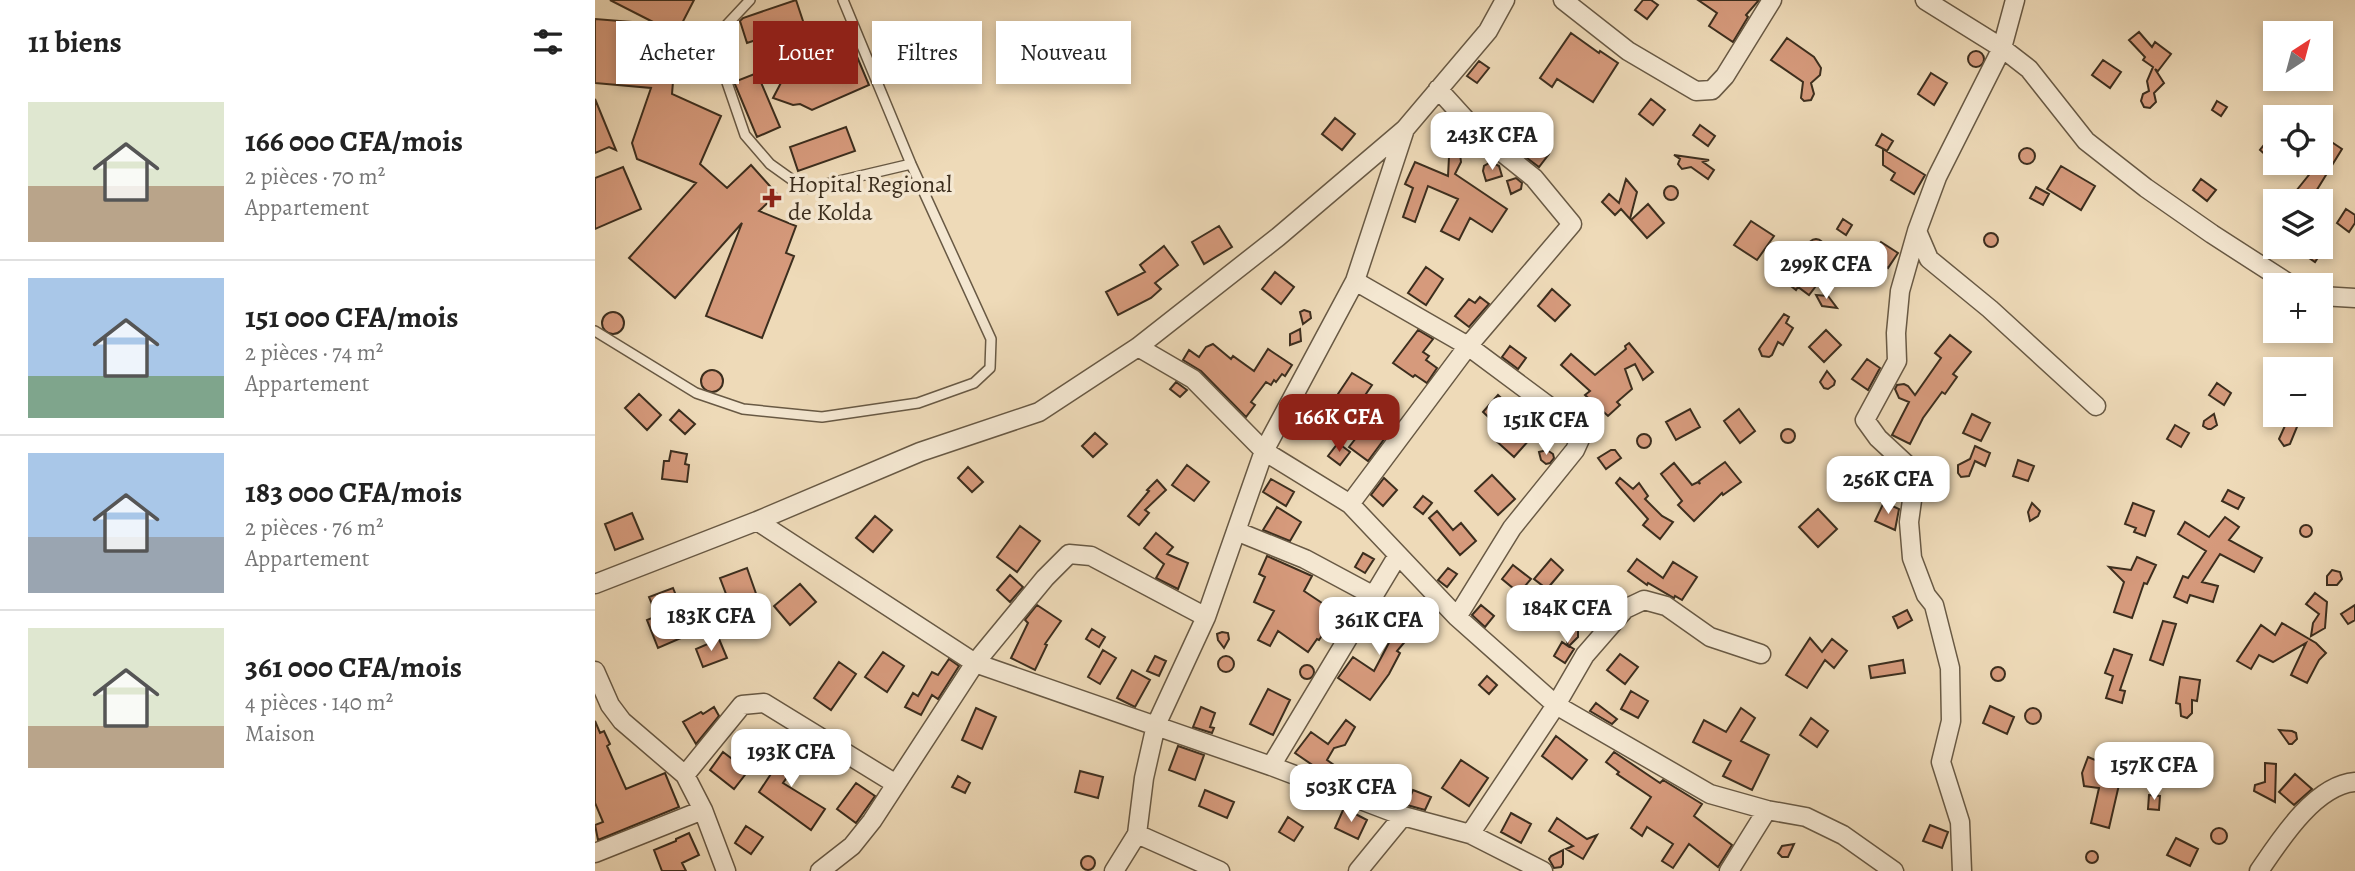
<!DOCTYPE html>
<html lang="fr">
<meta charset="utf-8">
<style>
body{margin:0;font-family:Alegreya,serif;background:#f6f6f6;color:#222;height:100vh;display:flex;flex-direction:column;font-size:26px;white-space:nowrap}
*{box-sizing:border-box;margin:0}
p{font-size:23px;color:#767676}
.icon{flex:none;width:38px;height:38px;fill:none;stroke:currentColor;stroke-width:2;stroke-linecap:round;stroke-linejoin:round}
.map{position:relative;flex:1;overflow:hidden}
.panel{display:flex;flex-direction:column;background:#fff;width:595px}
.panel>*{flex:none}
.banner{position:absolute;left:21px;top:21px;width:665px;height:63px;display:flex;gap:14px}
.needle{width:46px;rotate:36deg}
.buttons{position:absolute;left:1668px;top:21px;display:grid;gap:14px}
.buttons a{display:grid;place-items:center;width:70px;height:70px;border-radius:0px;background:#fff;box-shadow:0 4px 10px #0003;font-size:35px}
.price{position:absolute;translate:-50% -60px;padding:0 16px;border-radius:14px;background:#fff;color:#222;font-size:23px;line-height:46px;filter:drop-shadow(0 2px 4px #0008)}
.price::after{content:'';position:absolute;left:50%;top:42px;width:21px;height:16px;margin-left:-10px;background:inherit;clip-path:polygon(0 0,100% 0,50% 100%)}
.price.current{background:#8f2418;color:#fff}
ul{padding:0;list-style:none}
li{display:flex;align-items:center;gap:21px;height:175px;padding:0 28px}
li+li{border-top:2px solid #e0e0e0}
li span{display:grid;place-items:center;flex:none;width:196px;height:140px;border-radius:0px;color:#555}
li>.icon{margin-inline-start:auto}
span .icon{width:84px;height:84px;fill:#fffc;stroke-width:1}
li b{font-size:30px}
h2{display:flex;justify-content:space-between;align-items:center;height:84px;padding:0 28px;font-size:30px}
.pill{padding:0 24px;border-radius:0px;background:#fff;box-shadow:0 4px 10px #0003;font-size:24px;line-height:63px}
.pill.current{background:#8f2418;color:#fff}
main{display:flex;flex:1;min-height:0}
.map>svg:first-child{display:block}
</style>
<main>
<section class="panel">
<h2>11 biens<svg class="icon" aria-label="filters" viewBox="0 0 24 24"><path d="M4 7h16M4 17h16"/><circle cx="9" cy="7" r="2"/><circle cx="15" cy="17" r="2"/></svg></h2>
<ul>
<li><span style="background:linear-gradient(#dfe7d0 60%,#b9a48a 0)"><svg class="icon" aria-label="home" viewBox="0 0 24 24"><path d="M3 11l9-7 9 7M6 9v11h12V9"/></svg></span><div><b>166 000 CFA/mois</b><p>2 pièces · 70 m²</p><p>Appartement</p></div></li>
<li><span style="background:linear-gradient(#a9c7e8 70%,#7fa58c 0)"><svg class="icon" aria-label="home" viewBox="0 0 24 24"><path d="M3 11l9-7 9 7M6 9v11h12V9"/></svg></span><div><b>151 000 CFA/mois</b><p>2 pièces · 74 m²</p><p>Appartement</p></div></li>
<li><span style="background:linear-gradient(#a9c7e8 60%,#9aa5b1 0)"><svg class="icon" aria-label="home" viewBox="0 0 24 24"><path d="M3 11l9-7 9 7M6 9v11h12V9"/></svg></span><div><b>183 000 CFA/mois</b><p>2 pièces · 76 m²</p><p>Appartement</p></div></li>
<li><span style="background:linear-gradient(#dfe7d0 70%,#b9a48a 0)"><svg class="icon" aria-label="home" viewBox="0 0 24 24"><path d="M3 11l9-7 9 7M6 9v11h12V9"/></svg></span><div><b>361 000 CFA/mois</b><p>4 pièces · 140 m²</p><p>Maison</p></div></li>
</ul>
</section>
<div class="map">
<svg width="1760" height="871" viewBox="0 0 1760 871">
<rect width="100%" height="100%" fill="#eedab8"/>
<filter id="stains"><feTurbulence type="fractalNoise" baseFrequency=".00286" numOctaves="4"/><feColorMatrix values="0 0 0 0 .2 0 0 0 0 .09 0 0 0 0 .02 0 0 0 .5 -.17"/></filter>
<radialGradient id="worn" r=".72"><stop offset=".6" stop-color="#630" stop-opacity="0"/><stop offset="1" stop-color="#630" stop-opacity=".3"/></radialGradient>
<path fill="#d69a7c" stroke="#3c2e1e" stroke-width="2" d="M15,0H99L82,33L77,94L126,116L105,164L132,188L156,165L182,194L164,211L201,226L191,253L199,256L167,338L111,316L147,223L80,298L34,258L101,183L42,159L37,143L56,88L0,83V19L62,24Z
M201,0L209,24L152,43L145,21L148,18Z
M1048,0H1056L1063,5L1052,19L1040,10Z
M1103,0H1164L1151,15L1153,17L1138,42L1114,26L1122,13Z
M318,28L327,47L309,54L301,35Z
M1544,32L1557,47L1560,42L1576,54L1563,71L1560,69L1569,83L1559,93L1561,102L1555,108L1549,107L1546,101L1548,94L1554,91L1552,81L1558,67L1548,60L1550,57L1534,40Z
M976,33L1004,53L1005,51L1023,63L998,102L962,79L957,87L945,78Z
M1192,38L1219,57L1226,68L1225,75L1216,83L1219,94L1216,100L1209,101L1206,98L1208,82L1176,60Z
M255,40L274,85L217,110L205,104L198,105L178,98L188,79L193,75L198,63Z
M1373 59a8 8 0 1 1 16 0a8 8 0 1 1-16 0Z
M1508,60L1526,72L1515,88L1497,75Z
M884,61L894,68L882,83L872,76Z
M162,73L185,127L162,137L139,82Z
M1336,73L1352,83L1339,105L1323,94Z
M0,99L21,150L14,147L0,153Z
M1056,99L1070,110L1058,125L1044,114Z
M1622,101L1632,107L1626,116L1617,110Z
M740,118L760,134L747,150L727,134Z
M1105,125L1120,136L1113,146L1098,135Z
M251,127L260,151L203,171L195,147Z
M1680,131V151L1674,158L1665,150Z
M1287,134L1298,141L1292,151L1281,145Z
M1726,135L1747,149L1715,201H1693L1717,171L1705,163H1726Z
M938,142L954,154L944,167L928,155Z
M1424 156a8 8 0 1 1 16 0a8 8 0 1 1-16 0Z
M1288,149L1330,175L1319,194L1296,180L1300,173L1288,165Z
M865,154L866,162L860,174L912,209L897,232L875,218L864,240L846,231L863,199L833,186L820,222L808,217L818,188L810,184L820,162L853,176L854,157Z
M1079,155L1114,160L1108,162L1119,170L1113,179L1096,167L1087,169L1083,164L1085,159Z
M896,162L904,166L907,176L891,181L888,171L889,166Z
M1466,166L1500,186L1486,210L1452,189Z
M28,167L46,209L0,229V178Z
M921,178L927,183L926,189L916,194L912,181Z
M1031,179L1042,192L1035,219L1026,209L1020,215L1007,202L1014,194L1024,203Z
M1606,179L1621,190L1612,201L1598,190Z
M1069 193a7 7 0 1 1 14 0a7 7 0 1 1-14 0Z
M1441,187L1454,194L1448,205L1435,198Z
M1053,204L1069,223L1052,238L1036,220Z
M1751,209L1760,215V223L1754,232L1742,223Z
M1248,219L1257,225L1251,235L1242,229Z
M1156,221L1179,236L1162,260L1139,245Z
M624,226L637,247L609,264L597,242Z
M1389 240a7 7 0 1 1 14 0a7 7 0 1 1-14 0Z
M1213 247a8 8 0 1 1 16 0a8 8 0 1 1-16 0Z
M1286,242L1303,253L1293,268L1276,256Z
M569,246L583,265L560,283L566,289L556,298L523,315L511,292L550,272L545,265Z
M1698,247H1730L1720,262Z
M1196,264L1221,286L1214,295L1203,287L1201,290L1181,274L1189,265L1193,268Z
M831,267L848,279L831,305L813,293Z
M680,272L699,287L686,304L667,289Z
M957,289L975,305L960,321L943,306Z
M1221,295L1233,296L1242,308L1227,306Z
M885,297L894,304L874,327L860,316L874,299L880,303Z
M709,310L715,312L716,318L708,324L705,312Z
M7 323a11 11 0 1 1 22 0a11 11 0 1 1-22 0Z
M1189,314L1194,317L1191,323L1198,328L1188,345L1183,342L1177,355L1174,357L1167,356L1164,349L1166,346Z
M705,329L706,341L695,345V334Z
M823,330L838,339L828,352L834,356L831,360L842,368L832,383L820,375L818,377L798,363Z
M1231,330L1246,345L1229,362L1214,347Z
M1355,335L1376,352L1358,374L1362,377L1350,394L1347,392L1328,418L1315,444L1297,435L1314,402L1304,398L1300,389L1302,385L1309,384L1313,386L1320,395L1346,358L1340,353Z
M1034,343L1058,372L1048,380L1040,364L1030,369L1037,389L1022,402L1025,405L1013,416L990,395L995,391L966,365L976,354L1000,375L1031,349L1030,346Z
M618,344L636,359L638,356L659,371L673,349L697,365L690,376L687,374L681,382L679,380L676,385L671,382L656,402L660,405L651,417L606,371L588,360L594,350L604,357L611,347Z
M915,346L931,358L923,369L907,357Z
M1272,359L1285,368L1273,390L1257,379Z
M106 381a11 11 0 1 1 22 0a11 11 0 1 1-22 0Z
M1232,371L1240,381L1239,385L1233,389L1229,388L1225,382Z
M757,373L777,385L762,407L743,394Z
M581,382L592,390L585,397L575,389Z
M1622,383L1636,393L1629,405L1614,395Z
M44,394L66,415L52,430L30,408Z
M903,395L918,409L911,417L935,439L919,457L899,439L907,430L888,412Z
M1095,409L1105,427L1081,440L1071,422Z
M1144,409L1160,431L1145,443L1129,421Z
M84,410L100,424L90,434L75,420Z
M702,413L713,421L704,435L694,429Z
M1377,414L1395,423L1386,441L1368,433Z
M1619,414L1622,425L1616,429H1613L1608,426L1609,421Z
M1694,417L1704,422L1695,444L1689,446L1684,439Z
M772,424L790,438L773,461L754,447Z
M1580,425L1594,433L1586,447L1572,439Z
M1186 436a7 7 0 1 1 14 0a7 7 0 1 1-14 0Z
M500,433L512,444L498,457L487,446Z
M1042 441a7 7 0 1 1 14 0a7 7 0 1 1-14 0Z
M743,443L755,452L745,465L733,456Z
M1380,446L1395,453L1390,466L1380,461L1374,476L1366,477L1363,473V465L1375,459Z
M952,450L958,454L959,458L955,463L951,464L946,460L944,452Z
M1016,450H1020L1026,458L1011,469L1003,458Z
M76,451L92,454L90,464L94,465L92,482L67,479L69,461H74Z
M1423,460L1439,466L1433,481L1418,476Z
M1249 469a8 8 0 1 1 16 0a8 8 0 1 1-16 0Z
M1130,462L1146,482L1128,495L1127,493L1099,521L1083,505L1087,501L1066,474L1079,463L1097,485L1103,482L1105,484L1104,481Z
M592,465L614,482L599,501L577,485Z
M373,467L388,482L377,492L363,478Z
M897,475L920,499L903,515L880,491Z
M789,478L802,490L788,506L776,495Z
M1025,478L1038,489L1044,483L1053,496L1050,499L1067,516L1078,522L1065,539L1048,525L1053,519L1021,483Z
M676,479L699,492L691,506L668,492Z
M562,480L571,490L550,510L554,513L544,525L533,516L554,491L552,490Z
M1633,490L1649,498L1643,509L1627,501Z
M828,496L837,503L828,514L819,507Z
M1289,502L1304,509L1300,530L1280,521Z
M1437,503L1445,511L1443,516L1435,521L1433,512Z
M1538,503L1559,511L1550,536L1539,532L1541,528L1530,524Z
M682,507L706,522L695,541L668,530Z
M1223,509L1242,529L1223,547L1204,527Z
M842,511L858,530L866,523L881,541L865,555L834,518Z
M37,513L48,539L20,550L10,524Z
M280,516L297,530L278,552L261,538Z
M1630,517L1644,527L1634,540L1667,558L1659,572L1625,554L1607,582L1623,586L1618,602L1595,595L1592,603L1579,597L1588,576L1593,578L1611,551L1583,534L1590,522L1614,537Z
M1705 531a6 6 0 1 1 12 0a6 6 0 1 1-12 0Z
M425,526L445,541L422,572L402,557Z
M561,533L578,547L572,554L593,563L583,589L561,578L569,564L549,548Z
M768,553L779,559L770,573L760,567Z
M672,556L717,576L709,591L742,613L724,640L722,639L713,652L683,631L675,646L663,640L679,611L659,602L670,577L664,574Z
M1542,557L1561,565L1552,584L1549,583L1537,618L1519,612L1529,582L1514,567L1536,570Z
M956,559L968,570L952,589L939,579Z
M1042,559L1068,578L1078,562L1102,577L1087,600L1080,596L1079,598L1053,583L1052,585L1033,571Z
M918,565L936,579L924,593L907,579Z
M152,568L165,605L139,615L125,578Z
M853,568L862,574L852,587L843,580Z
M1737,570L1745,572L1747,579L1742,585H1732V576Z
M415,575L428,587L415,602L402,590Z
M205,584L221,602L195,625L179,606Z
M78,588L82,598L79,599L93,635L63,648L52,620L62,616L54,597Z
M967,590L983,602L976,611L960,599Z
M1720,593L1732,602L1730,628L1716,636L1718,623L1724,614L1711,604Z
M442,605L466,621L450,644L452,645L440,670L416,658L433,623L430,620Z
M886,605L899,616L890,627L877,615Z
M1760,605V620L1753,624L1746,614Z
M1312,610L1317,620L1303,628L1298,617Z
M782,612L801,625L811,614L824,625L802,651L805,653L794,674L775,700L743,678L758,657L779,671L797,637L776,623Z
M1568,621L1581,624L1568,665L1555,660Z
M1687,623L1721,643L1731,653L1724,660L1712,683L1696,675L1711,643L1678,662L1664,655L1656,669L1642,661L1666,625L1680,635Z
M978,626L983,630V637L974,646L979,649L970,663L959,656L967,642L973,646L970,630Z
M497,629L510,637L504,647L491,639Z
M627,632L633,633L634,639L629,648L623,640L622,634Z
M1215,638L1227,652L1237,639L1252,651L1239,668L1230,660L1212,688L1191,675Z
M124,639L132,658L108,667L101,649Z
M1519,649L1537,655L1525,690L1530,691L1527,703L1511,698L1518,676L1510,673Z
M508,650L521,658L505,684L493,677Z
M288,652L309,666L292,692L270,677Z
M1025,654L1043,667L1030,684L1012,670Z
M623 664a8 8 0 1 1 16 0a8 8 0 1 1-16 0Z
M560,656L571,661L564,676L552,671Z
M354,659L364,666L343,699L337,695L326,715L310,707L318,693L323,696L337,672L343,675Z
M1308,660L1310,673L1276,678L1274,666Z
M244,662L261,674L236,710L219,698Z
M705 672a7 7 0 1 1 14 0a7 7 0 1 1-14 0Z
M1396 674a7 7 0 1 1 14 0a7 7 0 1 1-14 0Z
M537,670L555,680L540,707L522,698Z
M892,676L902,685L894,694L884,685Z
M1585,677L1605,680L1602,701L1597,700V713L1592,718L1586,716L1585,704L1581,703Z
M673,689L695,700L678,735L655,724Z
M1036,691L1053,701L1043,718L1026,709Z
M1001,703L1022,719L1017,724L995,711Z
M1395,706L1419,717L1412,734L1388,723Z
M119,707L124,716L101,744L88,722L106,712L108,714Z
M606,707L620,713L615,727L619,728L617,733L598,727Z
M381,708L401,717L387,749L367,740Z
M1146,708L1160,718L1146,741L1174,755L1157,790L1128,776L1136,761L1098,742L1109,720L1131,732Z
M1430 716a8 8 0 1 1 16 0a8 8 0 1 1-16 0Z
M1216,718L1233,731L1222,747L1205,735Z
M751,720L760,727L750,745L739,748L732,760L739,765L732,775L700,753L716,732L733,744Z
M0,721L5,733L9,731L15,744L12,746L31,789L70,773L84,807L3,840L0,825L8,822L0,803Z
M1684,730L1697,731L1701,733L1702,739L1697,744H1694Z
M961,736L992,760L977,779L947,756Z
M199,739L212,749L188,783L230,809L216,830L164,792Z
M583,746L609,755L600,780L574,770Z
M128,752L153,771L139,789L115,770Z
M1019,752L1065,783L1068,780L1107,804L1099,816L1137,845L1123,867L1094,844L1078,868L1067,861L1078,844L1052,827L1047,836L1036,828L1056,797L1022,774L1024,772L1011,762Z
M1493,757L1505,762L1502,771L1526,776L1514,828L1496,823L1504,788L1489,786L1487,773Z
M866,760L893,778L874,806L847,788Z
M1670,763L1681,764L1680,802L1659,791L1660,785L1670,782Z
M485,771L508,777L503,798L480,792Z
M1700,774L1717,789L1699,805L1684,792Z
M363,776L375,783L370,793L357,787Z
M261,783L280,796L261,823L242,809Z
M610,790L639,802L632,818L604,806Z
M818,790L836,797L830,810L812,805Z
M1554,795L1565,796L1564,810L1553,809Z
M749,808L772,820L763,839L740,828Z
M916,813L936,824L926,843L906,832Z
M693,817L708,827L699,841L684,832Z
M962,818L992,839L1002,835L988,859L971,849L978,846L954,831Z
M1335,825L1353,832L1347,848L1328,841Z
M151,826L168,837L156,854L140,843Z
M1616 836a8 8 0 1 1 16 0a8 8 0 1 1-16 0Z
M94,833L104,855L87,863L91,871H67L59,850L81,841V839Z
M1581,838L1603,849L1595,866L1572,855Z
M1199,844L1193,857H1187L1183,853L1187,846Z
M968,850V864L966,867L959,868L954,859L956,856Z
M1491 857a6 6 0 1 1 12 0a6 6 0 1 1-12 0Z
M486 863a7 7 0 1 1 14 0a7 7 0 1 1-14 0Z"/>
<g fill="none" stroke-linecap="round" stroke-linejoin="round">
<g stroke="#685944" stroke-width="12">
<path id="lane" d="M155,0L125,32L126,65L150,135L175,164L210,189L316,164
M0,331L101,393L148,409L227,417L323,403L379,383L395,368L396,339L316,164L248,0"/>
</g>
<g stroke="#685944" stroke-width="21">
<path id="street" d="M968,0L1033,51L1101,91L1117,90L1130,76L1177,0
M1330,0L1407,48L1434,69L1491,141L1551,188L1617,234L1696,285
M1322,231L1334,259L1395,309L1501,406
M760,281L873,346L975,422L985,439L980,450L917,528L862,617
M1726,296L1760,298
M543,347L598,379L669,451L755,504L862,617L961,705L1115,794L1172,810L1211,817L1248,835L1299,871
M755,504L873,346L977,224L939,178L883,133L843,89
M162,521L380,663L676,766L808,816L875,834L948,871
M641,531L710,559L779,596
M0,584L162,521L325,452L444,412L543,347L683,237L810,129L893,31L910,0
M0,671L15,705L27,721L90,775L108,810L131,871
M676,766L803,555
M90,775L147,705L169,703L301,784
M542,834L625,871
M875,834L961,705L990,655L1030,609L1049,600L1071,606L1115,637L1166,654
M0,853L108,810
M225,871L257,846L277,821L380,663L450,578L474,554L496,556L611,617
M519,871L542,834L549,778L561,725L611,617L669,451L760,281L810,129
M763,871L808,816
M1134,871L1172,810
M1367,871L1365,822L1346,762L1356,721L1355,668L1339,605L1331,595L1317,558L1314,522L1318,493L1311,464L1283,438L1270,420L1302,361L1301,333L1305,291L1322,231L1342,177L1407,48L1420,0
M1664,871C1685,840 1720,785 1760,782"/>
</g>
<use href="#lane" stroke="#f4e7d1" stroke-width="9"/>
<use href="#street" stroke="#f4e7d1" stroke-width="18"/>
</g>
<path fill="#8f2418" stroke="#f4e7d1" stroke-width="2.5" d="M173.5 187.5h7v7h7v7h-7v7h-7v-7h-7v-7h7z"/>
<g text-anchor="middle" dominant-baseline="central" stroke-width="7" stroke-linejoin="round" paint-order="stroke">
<g font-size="24" fill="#3c2e1e" stroke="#f4e7d1" text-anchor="start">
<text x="193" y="184">Hopital Regional<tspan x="193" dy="28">de Kolda</tspan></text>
</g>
</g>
<rect width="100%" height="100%" filter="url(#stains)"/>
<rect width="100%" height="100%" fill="url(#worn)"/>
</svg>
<div class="buttons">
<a><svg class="needle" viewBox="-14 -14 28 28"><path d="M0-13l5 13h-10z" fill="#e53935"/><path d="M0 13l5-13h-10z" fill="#767676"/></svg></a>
<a><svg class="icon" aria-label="locate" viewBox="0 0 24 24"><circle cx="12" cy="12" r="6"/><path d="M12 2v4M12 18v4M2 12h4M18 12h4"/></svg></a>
<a><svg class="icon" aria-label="layers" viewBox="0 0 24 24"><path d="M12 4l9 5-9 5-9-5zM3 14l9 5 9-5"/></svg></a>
<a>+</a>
<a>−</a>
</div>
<b class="price" style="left:897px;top:172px">243K CFA</b>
<b class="price" style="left:1231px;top:301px">299K CFA</b>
<b class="price current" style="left:744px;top:454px">166K CFA</b>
<b class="price" style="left:951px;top:457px">151K CFA</b>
<b class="price" style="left:1293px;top:516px">256K CFA</b>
<b class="price" style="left:972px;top:645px">184K CFA</b>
<b class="price" style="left:116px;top:653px">183K CFA</b>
<b class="price" style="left:784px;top:657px">361K CFA</b>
<b class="price" style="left:196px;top:789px">193K CFA</b>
<b class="price" style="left:1559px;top:802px">157K CFA</b>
<b class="price" style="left:756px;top:824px">503K CFA</b>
<div class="banner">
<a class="pill">Acheter</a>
<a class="pill current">Louer</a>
<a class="pill">Filtres</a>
<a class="pill">Nouveau</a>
</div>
</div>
</main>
